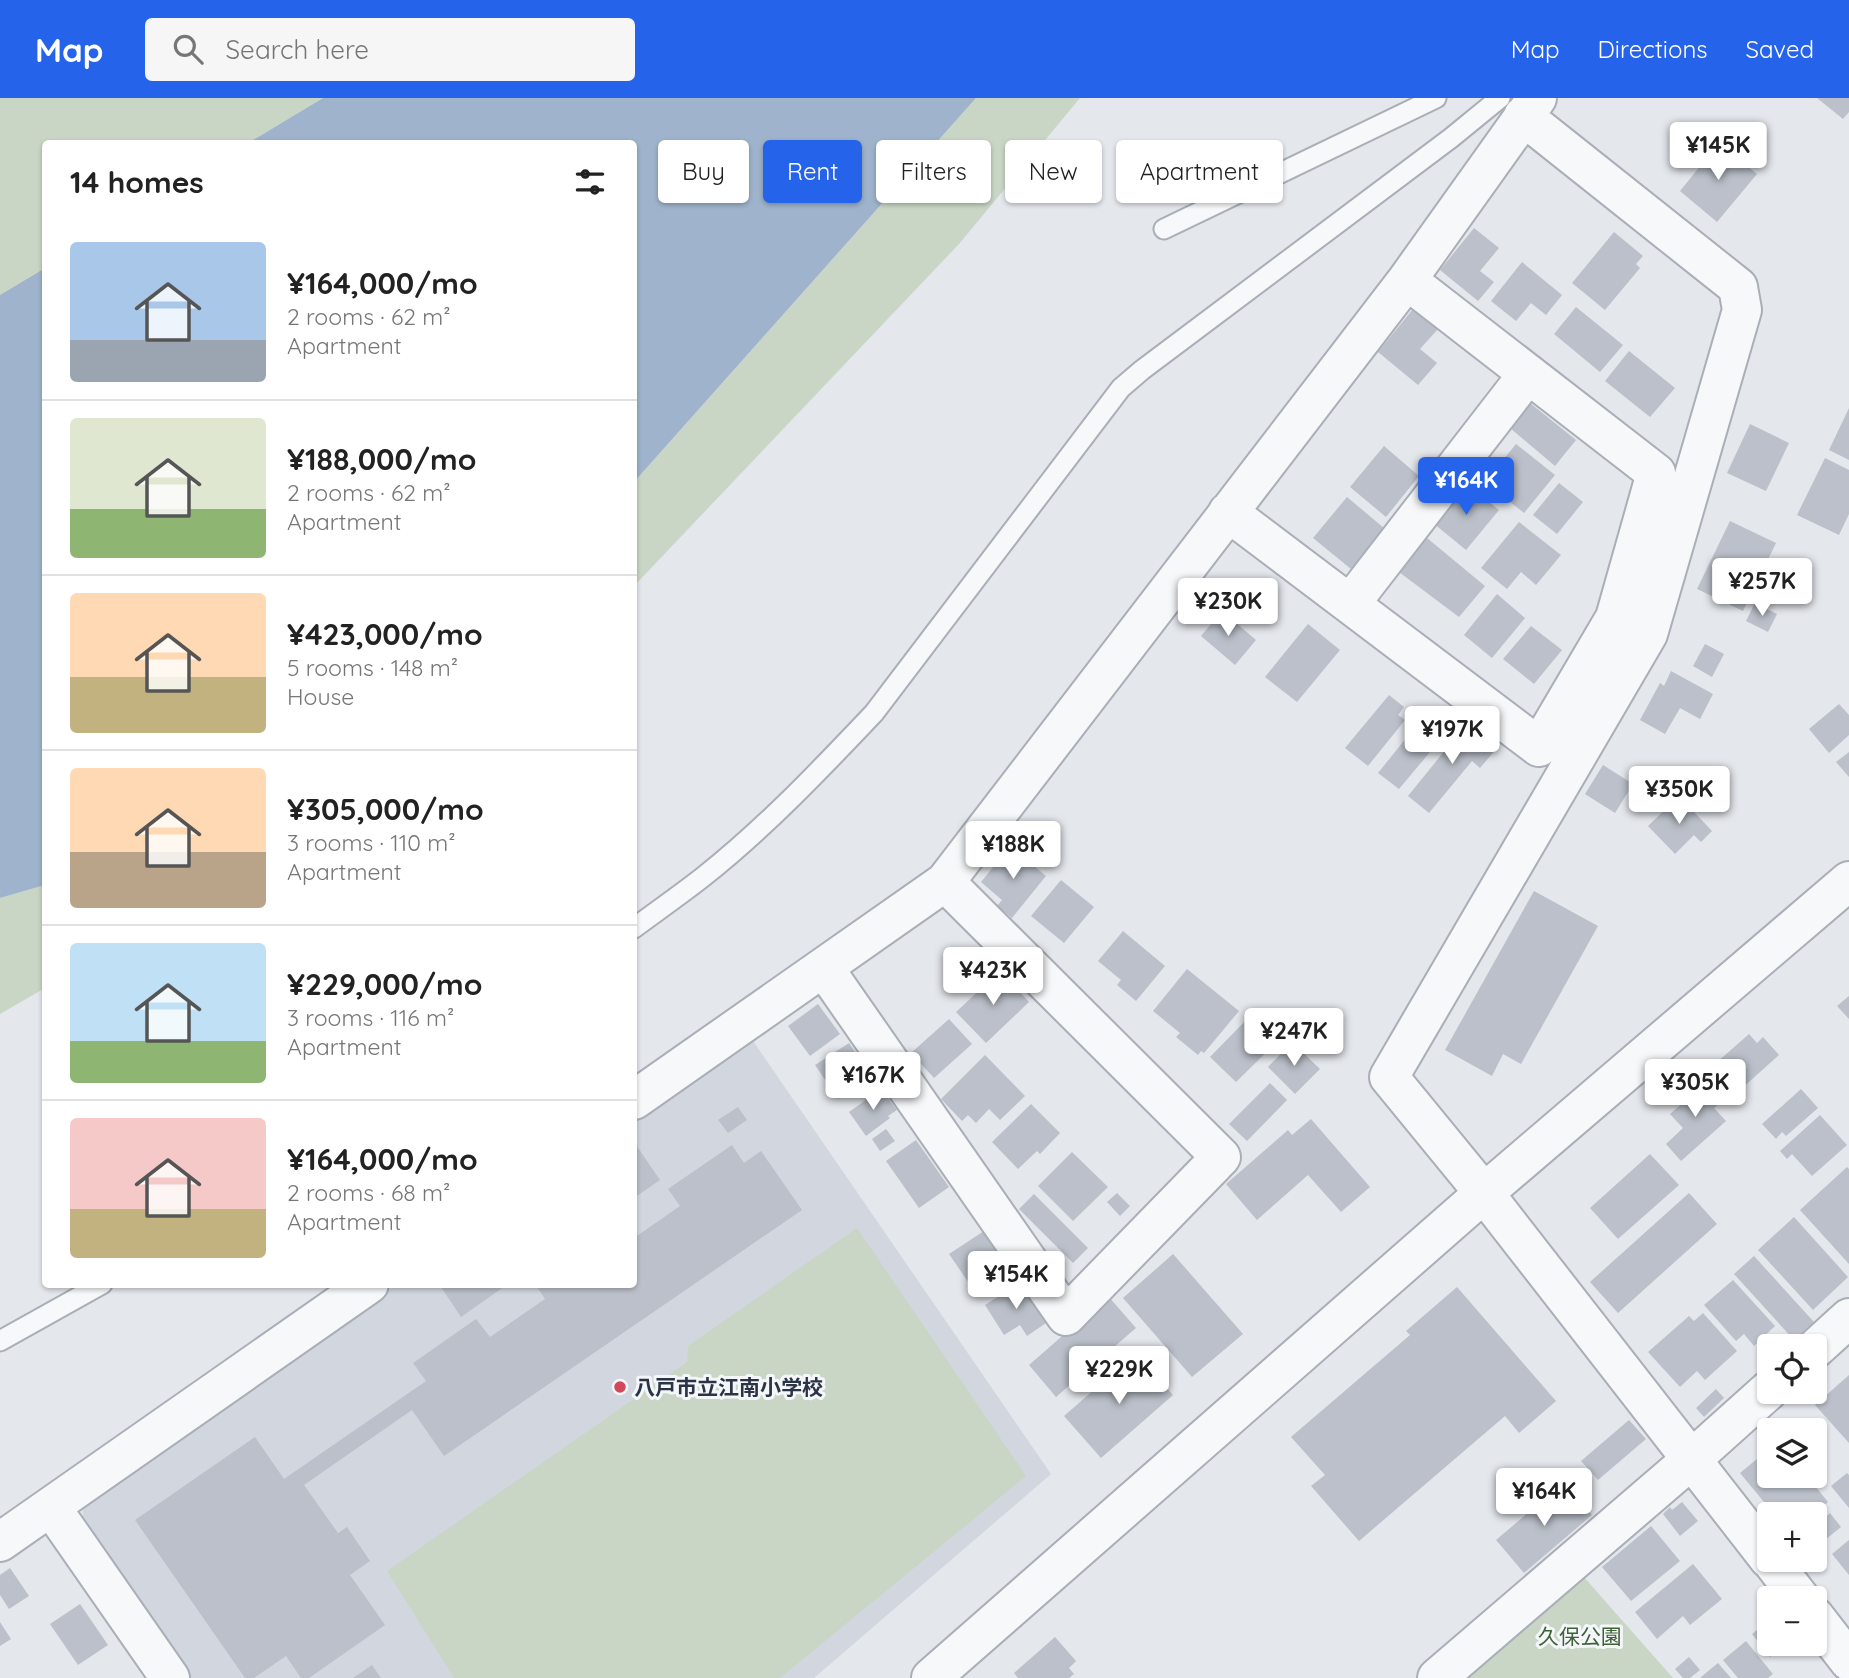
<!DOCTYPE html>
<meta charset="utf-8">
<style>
body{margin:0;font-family:Quicksand,"Noto Sans JP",sans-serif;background:#f6f6f6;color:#222;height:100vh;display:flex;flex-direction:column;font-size:26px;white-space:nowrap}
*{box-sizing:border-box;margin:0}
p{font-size:23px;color:#767676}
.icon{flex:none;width:38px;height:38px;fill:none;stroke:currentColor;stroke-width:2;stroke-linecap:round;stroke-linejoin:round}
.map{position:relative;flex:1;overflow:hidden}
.side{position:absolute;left:42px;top:42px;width:595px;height:1148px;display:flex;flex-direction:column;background:#fff;border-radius:7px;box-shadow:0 2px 5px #0004}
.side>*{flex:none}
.guide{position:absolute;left:658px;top:42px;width:665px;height:63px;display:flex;gap:14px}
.fabs{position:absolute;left:1757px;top:1236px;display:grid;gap:14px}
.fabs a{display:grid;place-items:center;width:70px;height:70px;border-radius:7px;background:#fff;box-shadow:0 2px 5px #0004;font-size:35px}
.price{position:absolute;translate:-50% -60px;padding:0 16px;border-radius:7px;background:#fff;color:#222;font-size:23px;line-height:46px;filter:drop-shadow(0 2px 4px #0008)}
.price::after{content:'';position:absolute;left:50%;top:42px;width:21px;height:16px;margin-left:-10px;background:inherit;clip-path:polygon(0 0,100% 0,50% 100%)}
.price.current{background:#2563eb;color:#fff}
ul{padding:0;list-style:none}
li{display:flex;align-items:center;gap:21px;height:175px;padding:0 28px}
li+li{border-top:2px solid #e0e0e0}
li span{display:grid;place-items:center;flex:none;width:196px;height:140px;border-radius:7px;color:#555}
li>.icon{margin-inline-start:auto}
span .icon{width:84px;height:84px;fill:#fffc;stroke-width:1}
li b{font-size:30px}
h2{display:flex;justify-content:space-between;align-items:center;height:84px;padding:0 28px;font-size:30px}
.chip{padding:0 24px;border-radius:7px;background:#fff;box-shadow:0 2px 5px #0004;font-size:24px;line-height:63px}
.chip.current{background:#2563eb;color:#fff}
header{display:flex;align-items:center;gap:42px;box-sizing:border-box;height:98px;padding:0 35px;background:#2563eb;color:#fff}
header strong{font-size:33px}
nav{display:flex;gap:38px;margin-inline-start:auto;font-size:24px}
.search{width:490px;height:63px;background:#f6f6f6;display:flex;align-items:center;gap:18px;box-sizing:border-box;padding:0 24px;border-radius:7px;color:#767676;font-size:26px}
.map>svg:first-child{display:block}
</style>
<header>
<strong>Map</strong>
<div class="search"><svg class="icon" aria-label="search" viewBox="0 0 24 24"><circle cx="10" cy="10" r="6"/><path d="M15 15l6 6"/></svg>Search here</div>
<nav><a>Map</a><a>Directions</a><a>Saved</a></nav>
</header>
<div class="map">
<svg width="1849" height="1580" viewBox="0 0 1849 1580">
<rect width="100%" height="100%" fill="#e4e7ec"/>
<path fill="#d2d6de" d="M751,940L1051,1376L814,1580H189L84,1430L82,1405L396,1187L634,1186V1021Z"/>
<path fill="#c9d6c5" d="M0,0H323L248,45L46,46L45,170L0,197Z
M976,0H1080L959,146L634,488V384Z
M45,787V890L0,916V800Z
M857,1130L1026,1378L780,1580H454L387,1473L687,1264L688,1248Z
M1583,1478L1673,1580H1465Z"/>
<path fill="#9fb4cc" d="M323,0H976L634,384V46L248,45Z
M45,170V787L0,800V197Z"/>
<path fill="#bbc0ca" d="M1817,0H1849V14L1843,21Z
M1719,45L1757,76L1717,124L1680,93Z
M1474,130L1499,150L1480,173L1494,184L1478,203L1440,172Z
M1614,134L1643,158L1636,166L1640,170L1605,212L1572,185Z
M1522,164L1562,197L1546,217L1531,205L1516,223L1491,203Z
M1576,209L1623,247L1600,274L1554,236Z
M1413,211L1438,231L1420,251L1437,265L1418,287L1378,254Z
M1629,253L1675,290L1650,319L1605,283Z
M1530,305L1576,342L1555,368L1510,330Z
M1849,310V362L1829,352Z
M1750,326L1789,345L1766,393L1727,375Z
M1516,346L1555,377L1524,415L1485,384Z
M1384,348L1419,378L1386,419L1350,389Z
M1825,360L1849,372V416L1839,437L1797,417Z
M1466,385L1499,412L1466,452L1433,425Z
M1559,385L1583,404L1557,436L1533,417Z
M1347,399L1384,430L1351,471L1313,440Z
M1730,423L1776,445L1743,513L1697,491Z
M1519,424L1561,457L1536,487L1521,474L1507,491L1481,470Z
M1427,440L1485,488L1459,519L1399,474Z
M1497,496L1525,520L1492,560L1464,537Z
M1755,505L1777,516L1768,534L1746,523Z
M1222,513L1256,542L1235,567L1201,538Z
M1308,526L1340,552L1297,604L1265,579Z
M1531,528L1562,552L1534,586L1503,561Z
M1705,546L1724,556L1712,579L1693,568Z
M1671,573L1713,596L1700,621L1680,610L1665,636L1640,622L1660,585L1664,588Z
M1389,597L1404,609L1398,617L1405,622L1368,668L1345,650Z
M1839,606L1849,617V637L1829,655L1809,631Z
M1424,618L1445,636L1399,691L1378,675Z
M1468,624L1498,649L1480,670L1472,663L1429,715L1408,698Z
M1849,654V679L1836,664Z
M1603,667L1633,686L1615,715L1585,696Z
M1679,698L1712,733L1701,744L1694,737L1675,756L1648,728Z
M1010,748L1046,778L1012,820L997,808L1002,802L981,784Z
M1061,782L1094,809L1064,845L1031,818Z
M1534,793L1598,828L1521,966L1503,956L1492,978L1445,952Z
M1123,833L1165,868L1136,903L1117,887L1121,882L1098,863Z
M1187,871L1239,913L1204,955L1201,953L1198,957L1176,939L1180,935L1153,913Z
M1000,873L1029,904L986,945L956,914Z
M1849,898V921L1837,908Z
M818,906L840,936L810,958L788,928Z
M1254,914L1281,940L1236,984L1210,959Z
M949,921L972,946L934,980L911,955Z
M1749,936L1757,945L1763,939L1779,957L1740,992L1716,965Z
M1292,944L1320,971L1295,996L1268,969Z
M849,945L869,975L860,981L863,985L838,1001L815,967Z
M985,957L1025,998L1000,1022L989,1011L976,1025L968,1017L962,1023L941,1001Z
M1697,980L1720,1005L1714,1010L1726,1023L1681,1063L1666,1046L1683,1030L1670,1016L1685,1003L1679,996Z
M1270,985L1287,1002L1247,1043L1229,1026Z
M881,991L897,1012L888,1018L890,1020L866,1038L849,1014Z
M1801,991L1818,1010L1786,1038L1782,1034L1776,1041L1762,1026Z
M1031,1006L1060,1035L1040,1056L1037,1053L1018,1071L992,1044Z
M738,1009L747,1022L728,1035L718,1022Z
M1820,1017L1847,1047L1812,1078L1792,1056L1787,1061L1780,1053Z
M1311,1021L1370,1089L1341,1114L1308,1077L1257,1122L1226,1086L1288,1032L1292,1037Z
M886,1031L895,1043L880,1053L872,1041Z
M916,1042L949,1089L919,1110L886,1063Z
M634,1044L660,1082L634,1100Z
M732,1047L744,1065L761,1053L802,1112L444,1358L412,1312L304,1387L338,1435L347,1429L370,1463L350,1477L385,1527L309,1580H301L286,1558L254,1580H245L135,1422L255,1339L284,1381L426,1283L413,1265L476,1221L490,1239L545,1201L535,1186H634V1140L680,1108L668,1091Z
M1072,1054L1108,1089L1073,1123L1038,1088Z
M1650,1056L1679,1087L1618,1141L1590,1110Z
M1847,1069L1849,1071V1166L1800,1112Z
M1117,1095L1130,1108L1120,1118L1107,1104Z
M1689,1095L1717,1126L1618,1215L1590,1184Z
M1034,1096L1088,1150L1073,1165L1019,1111Z
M1794,1119L1848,1179L1813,1212L1758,1152Z
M984,1133L1008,1167L973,1191L949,1156Z
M1173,1156L1243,1236L1192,1279L1123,1200Z
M1754,1158L1814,1224L1794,1242L1734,1176Z
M1733,1182L1775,1228L1754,1248L1744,1236L1736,1243L1704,1207Z
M1020,1185L1046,1225L1027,1238L1020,1227L1004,1237L985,1207Z
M439,1186H508L461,1219Z
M1457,1189L1556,1303L1519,1335L1505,1318L1359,1443L1311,1388L1325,1377L1291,1339L1410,1237L1406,1233Z
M1108,1198L1136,1230L1056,1299L1029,1267Z
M1703,1215L1737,1253L1705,1282L1697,1273L1680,1289L1648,1254L1689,1218L1694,1223Z
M1136,1255L1173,1297L1101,1360L1064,1318Z
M1849,1277V1345L1815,1307Z
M1716,1291L1724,1300L1704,1319L1696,1310Z
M1629,1322L1646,1341L1598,1382L1581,1363Z
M1769,1351V1377H1806L1828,1404L1814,1416H1774L1740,1375Z
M1847,1375L1849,1377V1410L1831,1388Z
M1564,1384L1592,1417L1524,1475L1496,1442Z
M1682,1404L1698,1423L1680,1438L1663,1416L1670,1409L1672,1412Z
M1830,1415L1841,1429L1815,1450V1429Z
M1651,1428L1680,1463L1631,1503L1602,1469Z
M1849,1442V1477L1832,1456Z
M1693,1466L1722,1501L1690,1527L1683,1518L1657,1541L1635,1514Z
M10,1470L29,1498L9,1511L0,1497V1477Z
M80,1506L108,1547L78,1567L50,1526Z
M1769,1522V1545H1786L1770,1559L1752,1536Z
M0,1524L11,1541L0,1548Z
M1055,1539L1076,1563L1069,1570L1074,1576L1069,1580H1018L1014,1575Z
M1746,1543L1773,1576L1768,1580H1738L1723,1562Z
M1689,1559L1700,1572L1690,1580H1683L1675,1571Z
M1718,1565L1731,1580H1700L1707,1574Z
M372,1567L381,1580H353Z"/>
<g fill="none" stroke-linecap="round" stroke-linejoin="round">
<g stroke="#a9aeb7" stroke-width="23">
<path id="service" d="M1164,131L1436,0
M634,830C657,813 680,797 703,779C765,730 820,672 874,615L1121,290L1142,272L1451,40L1500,0
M0,1243L102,1186"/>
</g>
<g stroke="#a9aeb7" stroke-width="42">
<path id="minor" d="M1523,18L1738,189L1742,212L1648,536L1389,979L1484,1095L1769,1461
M1228,414L1539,649L1615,520L1656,375L1407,182
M1350,506L1528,276
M824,870L1066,1218L1221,1059L945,784
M634,1002L945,784L1407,182L1537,0
M1815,1251L1849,1220
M51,1409L170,1580
M0,1444L369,1186
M1770,1461L1800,1500
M1815,1519L1849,1563
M1437,1580L1692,1361L1769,1292"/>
</g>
<g stroke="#a9aeb7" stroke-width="42">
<path id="tertiary" d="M931,1580L1484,1095L1849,783"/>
</g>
<use href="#service" stroke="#f7f8fa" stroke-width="19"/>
<use href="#minor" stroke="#f7f8fa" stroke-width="38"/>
<use href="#tertiary" stroke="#f7f8fa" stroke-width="38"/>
</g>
<circle fill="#d1495b" stroke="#f4f6f9" stroke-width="2.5" cx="620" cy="1289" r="7"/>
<g text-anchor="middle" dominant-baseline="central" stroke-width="6" stroke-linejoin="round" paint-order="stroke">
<g font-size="21" font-weight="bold" fill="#2b3445" stroke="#f4f6f9" text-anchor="start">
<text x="634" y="1289">八戸市立江南小学校</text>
</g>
<g font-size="21" fill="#3f6138" stroke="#f4f6f9">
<text x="1580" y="1538">久保公園</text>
</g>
</g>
</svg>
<div class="fabs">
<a><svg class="icon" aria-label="locate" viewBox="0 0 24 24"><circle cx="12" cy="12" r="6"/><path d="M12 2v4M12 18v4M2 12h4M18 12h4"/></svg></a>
<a><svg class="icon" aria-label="layers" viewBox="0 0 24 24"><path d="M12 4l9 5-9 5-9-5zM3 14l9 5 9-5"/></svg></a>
<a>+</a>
<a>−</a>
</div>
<b class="price" style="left:1718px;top:84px">¥145K</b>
<b class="price current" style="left:1466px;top:419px">¥164K</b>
<b class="price" style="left:1762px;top:520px">¥257K</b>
<b class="price" style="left:1228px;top:540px">¥230K</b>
<b class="price" style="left:1452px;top:668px">¥197K</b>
<b class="price" style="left:1679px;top:728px">¥350K</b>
<b class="price" style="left:1013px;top:783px">¥188K</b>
<b class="price" style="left:993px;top:909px">¥423K</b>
<b class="price" style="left:1294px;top:970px">¥247K</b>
<b class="price" style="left:873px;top:1014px">¥167K</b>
<b class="price" style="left:1695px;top:1021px">¥305K</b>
<b class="price" style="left:1016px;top:1213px">¥154K</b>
<b class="price" style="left:1119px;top:1308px">¥229K</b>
<b class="price" style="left:1544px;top:1430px">¥164K</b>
<div class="guide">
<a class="chip">Buy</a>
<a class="chip current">Rent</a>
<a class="chip">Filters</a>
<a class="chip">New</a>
<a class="chip">Apartment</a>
</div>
<section class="side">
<h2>14 homes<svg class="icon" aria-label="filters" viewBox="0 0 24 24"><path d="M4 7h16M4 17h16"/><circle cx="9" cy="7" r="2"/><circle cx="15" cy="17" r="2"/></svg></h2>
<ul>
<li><span style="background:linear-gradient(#a9c7e8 70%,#9aa5b1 0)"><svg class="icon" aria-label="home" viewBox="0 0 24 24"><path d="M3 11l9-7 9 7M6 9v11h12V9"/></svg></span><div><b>¥164,000/mo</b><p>2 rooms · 62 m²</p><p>Apartment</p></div></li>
<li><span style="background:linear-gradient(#dfe7d0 65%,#8fb573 0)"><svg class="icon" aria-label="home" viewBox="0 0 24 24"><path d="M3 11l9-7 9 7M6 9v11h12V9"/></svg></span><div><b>¥188,000/mo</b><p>2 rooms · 62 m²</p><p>Apartment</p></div></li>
<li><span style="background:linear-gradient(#ffd9b3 60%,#c2b280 0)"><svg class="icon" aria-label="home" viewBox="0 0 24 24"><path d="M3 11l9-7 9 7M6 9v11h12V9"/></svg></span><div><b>¥423,000/mo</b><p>5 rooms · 148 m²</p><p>House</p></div></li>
<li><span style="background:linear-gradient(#ffd9b3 60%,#b9a48a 0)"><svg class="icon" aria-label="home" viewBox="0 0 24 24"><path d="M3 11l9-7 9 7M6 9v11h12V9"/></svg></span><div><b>¥305,000/mo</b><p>3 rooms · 110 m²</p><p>Apartment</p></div></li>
<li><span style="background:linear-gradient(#bfe0f5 70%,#8fb573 0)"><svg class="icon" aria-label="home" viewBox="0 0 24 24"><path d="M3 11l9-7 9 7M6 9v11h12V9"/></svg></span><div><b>¥229,000/mo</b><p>3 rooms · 116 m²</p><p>Apartment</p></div></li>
<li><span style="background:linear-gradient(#f6c9c9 65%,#c2b280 0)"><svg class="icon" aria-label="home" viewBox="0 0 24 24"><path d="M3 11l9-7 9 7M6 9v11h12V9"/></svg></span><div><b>¥164,000/mo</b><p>2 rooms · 68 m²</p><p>Apartment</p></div></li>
</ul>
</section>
</div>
